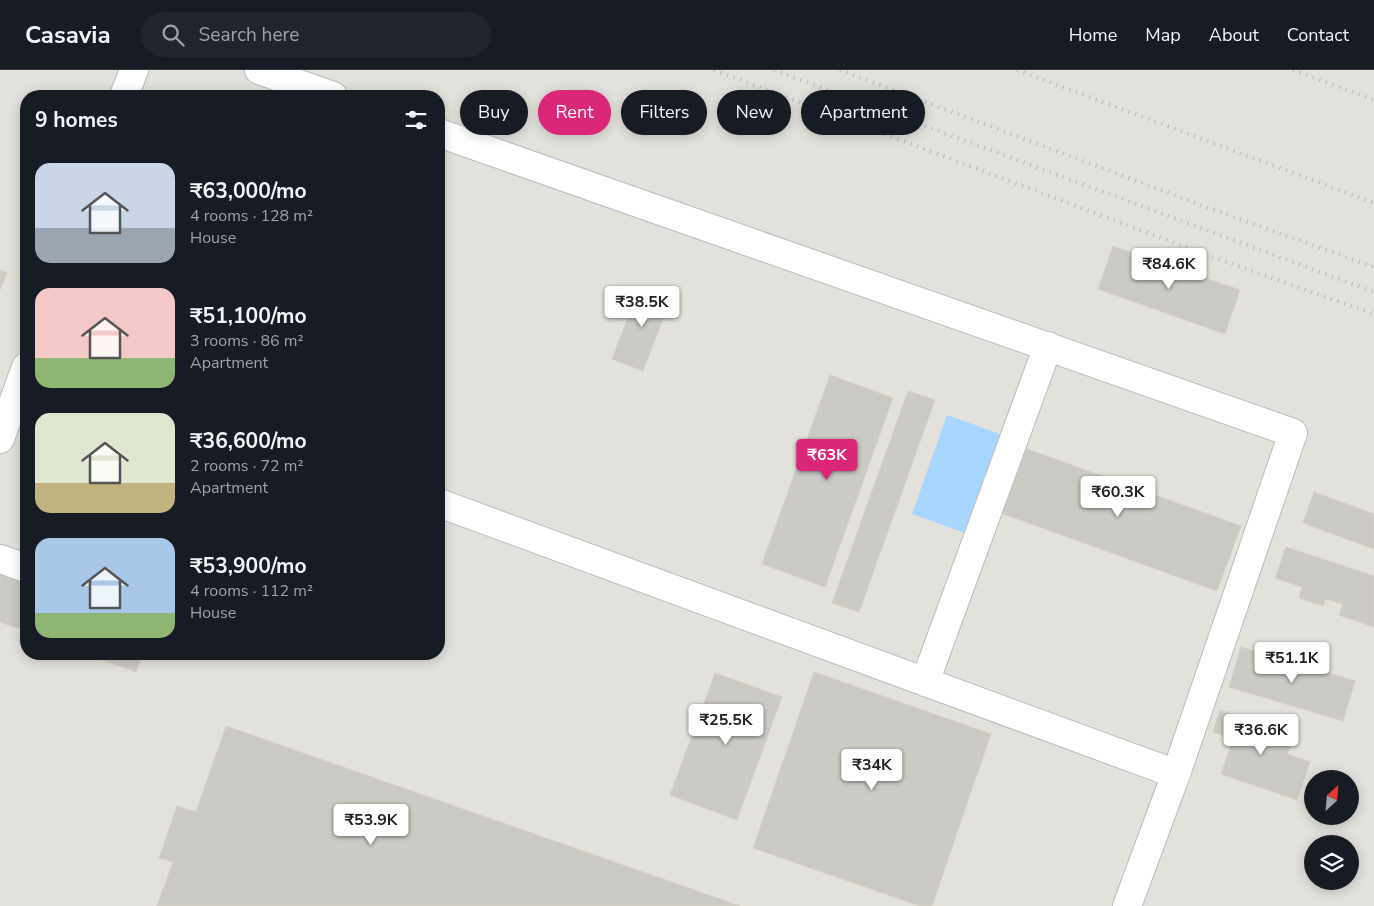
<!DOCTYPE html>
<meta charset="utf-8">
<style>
body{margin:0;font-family:"Nunito Sans",sans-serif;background:#20242c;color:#f1f3f6;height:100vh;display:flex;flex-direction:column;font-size:19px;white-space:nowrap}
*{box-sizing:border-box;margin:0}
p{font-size:16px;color:#9ea1a6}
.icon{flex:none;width:28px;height:28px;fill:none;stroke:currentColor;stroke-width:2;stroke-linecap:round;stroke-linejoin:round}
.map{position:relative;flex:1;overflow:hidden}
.sheet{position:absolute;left:20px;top:20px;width:425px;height:570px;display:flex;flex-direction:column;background:#171b24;border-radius:20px;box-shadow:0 2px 12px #0003}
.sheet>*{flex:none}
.top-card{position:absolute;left:460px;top:20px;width:475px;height:45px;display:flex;gap:10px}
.needle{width:32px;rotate:26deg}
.tools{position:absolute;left:1304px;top:700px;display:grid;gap:10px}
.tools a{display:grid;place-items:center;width:55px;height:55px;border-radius:50%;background:#171b24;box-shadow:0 2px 12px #0003;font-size:25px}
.price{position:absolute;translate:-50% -42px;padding:0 11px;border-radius:5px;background:#fff;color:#222;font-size:16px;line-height:32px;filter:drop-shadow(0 1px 2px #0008)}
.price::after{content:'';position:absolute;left:50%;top:30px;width:15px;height:11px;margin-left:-8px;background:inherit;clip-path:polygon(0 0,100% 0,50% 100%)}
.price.active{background:#db2777;color:#fff}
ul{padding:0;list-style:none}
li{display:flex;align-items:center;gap:15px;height:125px;padding:0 15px}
li span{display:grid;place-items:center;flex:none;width:140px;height:100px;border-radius:15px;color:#555}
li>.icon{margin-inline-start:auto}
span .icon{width:60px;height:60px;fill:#fffc;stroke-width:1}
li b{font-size:21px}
h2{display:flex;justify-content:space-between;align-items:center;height:60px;padding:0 15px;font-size:21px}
.chip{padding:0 18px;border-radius:22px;background:#171b24;box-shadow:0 2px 12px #0003;font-size:18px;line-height:45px}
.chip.active{background:#db2777;color:#fff}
header{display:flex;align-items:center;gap:30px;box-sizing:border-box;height:70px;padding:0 25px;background:#171b24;border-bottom:1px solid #363941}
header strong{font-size:24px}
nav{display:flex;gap:28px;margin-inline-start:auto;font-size:18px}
.search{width:350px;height:45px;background:#20242c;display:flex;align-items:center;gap:12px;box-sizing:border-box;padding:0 18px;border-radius:28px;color:#9ea1a6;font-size:19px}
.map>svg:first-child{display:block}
</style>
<header>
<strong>Casavia</strong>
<div class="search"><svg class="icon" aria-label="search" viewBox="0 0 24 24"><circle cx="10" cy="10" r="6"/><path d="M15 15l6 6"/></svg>Search here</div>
<nav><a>Home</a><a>Map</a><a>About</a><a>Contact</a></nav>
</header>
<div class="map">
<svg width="1374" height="836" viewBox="0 0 1374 836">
<rect width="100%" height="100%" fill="#f1efe7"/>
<path fill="#e2e1db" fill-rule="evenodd" d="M0,0H1374V836H0ZM26,26H439V584H26ZM1312,709H1350V746H1312ZM1312,774H1350V811H1312Z"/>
<path fill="#a9d6ff" d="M947,345L1000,364L965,463L912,444Z"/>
<path fill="#cccac4" stroke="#d6d1c5" d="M1113,176L1240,220L1225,264L1098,219Z
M0,200L7,203L0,220Z
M640,216L671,228L643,301L612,289Z
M830,305L893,328L825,517L762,494Z
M908,321L935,330L859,542L832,533Z
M1019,376L1241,456L1217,521L995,441Z
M1314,422L1374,444V479L1303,453Z
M1286,477L1374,506V557L1339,545L1343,534L1326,529L1323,536L1299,528L1302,517L1275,508Z
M4,496L26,504V561L0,552V505Z
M1241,577L1355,611L1343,651L1229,617Z
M87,584H143L136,602Z
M814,602L991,664L932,836H920L753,778Z
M715,603L782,627L737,750L670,725Z
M1220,640L1294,665L1287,684L1310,692L1297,730L1221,704L1233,669L1213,662Z
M226,656L740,836H157L173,792L159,788L177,736L196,742Z"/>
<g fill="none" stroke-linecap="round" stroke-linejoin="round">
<g stroke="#b9bcc1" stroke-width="30">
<path id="minor" d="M259,0L333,26
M124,26L134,0
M439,63L1293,363L1176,704L1127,836
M0,369L26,297
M439,433L1176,704
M0,489L26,498
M925,612L1048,276"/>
</g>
<use href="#minor" stroke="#fff" stroke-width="28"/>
<path stroke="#b7b8b9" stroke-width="4" stroke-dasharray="1 6" stroke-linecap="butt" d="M714,0L1204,184L1374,244
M774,0L1374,222
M840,0L1206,137L1374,197
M1017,0L1374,133
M1293,0L1374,30"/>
</g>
</svg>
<div class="tools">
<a><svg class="needle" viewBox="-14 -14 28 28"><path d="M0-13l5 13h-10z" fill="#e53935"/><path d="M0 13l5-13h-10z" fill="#9ea1a6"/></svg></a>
<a><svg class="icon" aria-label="layers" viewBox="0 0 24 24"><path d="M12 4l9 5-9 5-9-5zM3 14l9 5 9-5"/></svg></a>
</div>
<b class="price" style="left:1169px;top:220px">₹84.6K</b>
<b class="price" style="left:642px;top:258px">₹38.5K</b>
<b class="price active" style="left:827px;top:411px">₹63K</b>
<b class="price" style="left:1118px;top:448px">₹60.3K</b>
<b class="price" style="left:1292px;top:614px">₹51.1K</b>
<b class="price" style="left:726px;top:676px">₹25.5K</b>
<b class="price" style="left:1261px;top:686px">₹36.6K</b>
<b class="price" style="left:872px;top:721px">₹34K</b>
<b class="price" style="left:371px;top:776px">₹53.9K</b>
<div class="top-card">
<a class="chip">Buy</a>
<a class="chip active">Rent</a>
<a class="chip">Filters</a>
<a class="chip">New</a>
<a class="chip">Apartment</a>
</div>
<section class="sheet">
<h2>9 homes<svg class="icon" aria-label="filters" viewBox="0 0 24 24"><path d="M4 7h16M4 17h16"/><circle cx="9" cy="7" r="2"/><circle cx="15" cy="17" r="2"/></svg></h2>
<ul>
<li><span style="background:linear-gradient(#c9d6e8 65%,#9aa5b1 0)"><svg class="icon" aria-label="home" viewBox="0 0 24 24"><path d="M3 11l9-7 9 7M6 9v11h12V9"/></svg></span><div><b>₹63,000/mo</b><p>4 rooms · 128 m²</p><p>House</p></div></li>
<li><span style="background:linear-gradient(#f6c9c9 70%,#8fb573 0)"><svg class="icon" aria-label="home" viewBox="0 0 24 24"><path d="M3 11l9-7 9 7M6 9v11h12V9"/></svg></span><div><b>₹51,100/mo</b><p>3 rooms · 86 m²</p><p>Apartment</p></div></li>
<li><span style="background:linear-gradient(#dfe7d0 70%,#c2b280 0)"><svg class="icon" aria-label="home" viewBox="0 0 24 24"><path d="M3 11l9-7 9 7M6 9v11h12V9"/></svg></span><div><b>₹36,600/mo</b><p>2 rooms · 72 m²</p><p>Apartment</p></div></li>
<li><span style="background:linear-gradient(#a9c7e8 75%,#8fb573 0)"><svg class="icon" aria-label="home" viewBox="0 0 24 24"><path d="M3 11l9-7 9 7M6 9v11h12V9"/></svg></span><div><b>₹53,900/mo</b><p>4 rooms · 112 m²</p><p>House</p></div></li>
</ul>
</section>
</div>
